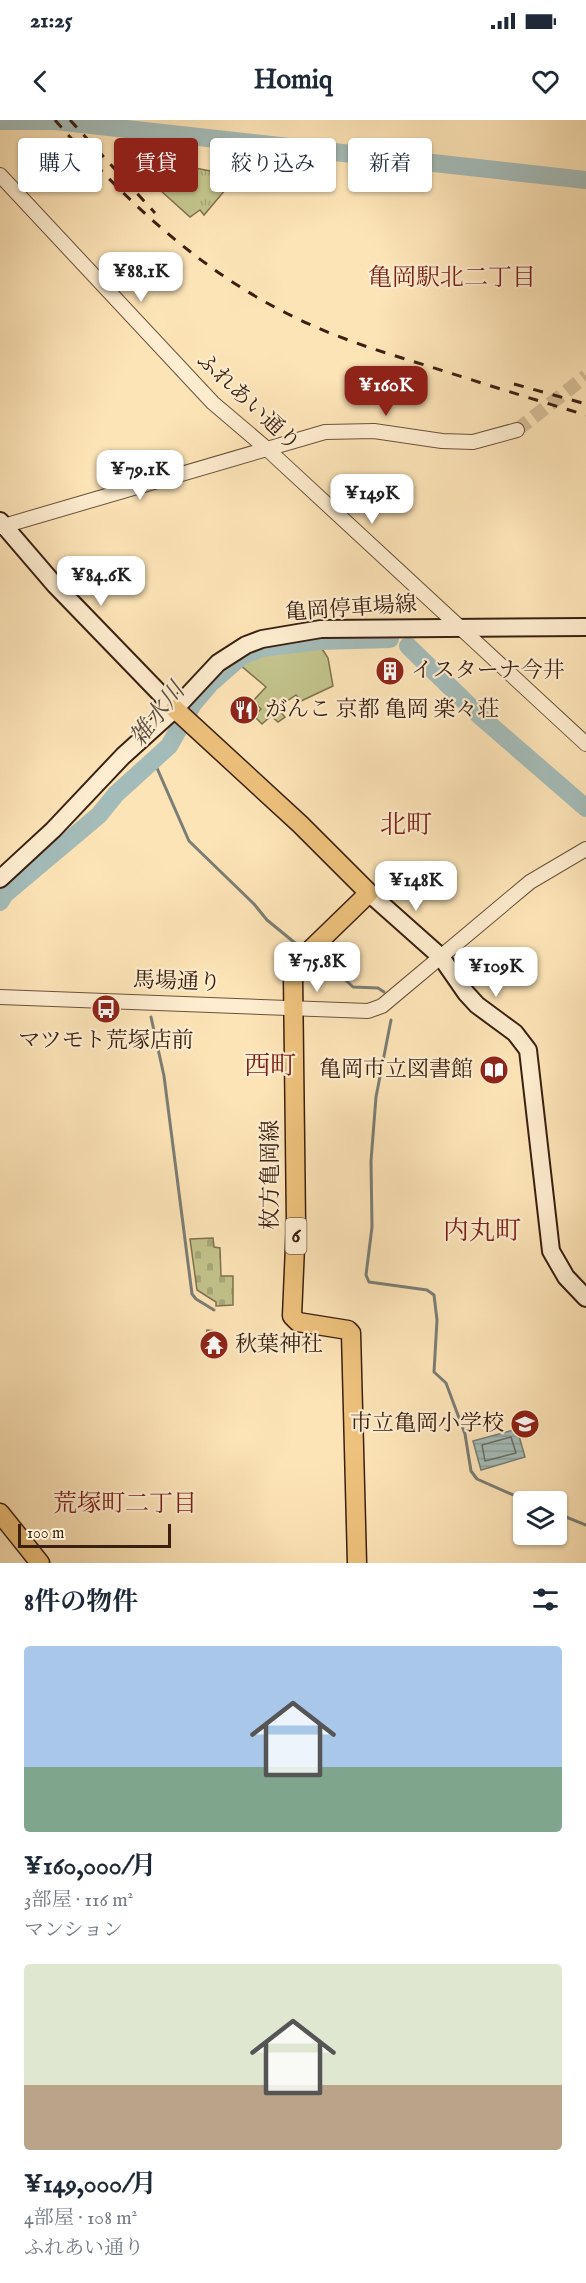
<!DOCTYPE html>
<html lang="ja">
<meta charset="utf-8">
<style>
body{margin:0;font-family:"IM FELL English","Noto Serif JP",serif;background:#f2f2f3;color:#1f2937;height:100vh;display:flex;flex-direction:column;font-size:22px;white-space:nowrap}
*{box-sizing:border-box;margin:0}
p{font-size:20px;color:#747a83}
.icon{flex:none;width:33px;height:33px;fill:none;stroke:currentColor;stroke-width:2;stroke-linecap:round;stroke-linejoin:round}
.map{position:relative;height:1443px;overflow:hidden}
.drawer{display:flex;flex-direction:column;background:#fff;flex:1}
.drawer>*{flex:none}
.banner{position:absolute;left:18px;top:18px;width:550px;height:54px;display:flex;gap:12px}
.buttons{position:absolute;left:513px;top:1371px;display:grid;gap:12px}
.buttons a{display:grid;place-items:center;width:54px;height:54px;border-radius:6px;background:#fff;box-shadow:0 2px 4px #0004;font-size:30px}
.scale{position:absolute;left:18px;bottom:15px;width:153px;box-sizing:border-box;padding-left:6px;border:3px solid #3b2012;border-top:0;font-size:16px;line-height:21px;white-space:nowrap;color:#3b2012;-webkit-text-stroke:4px #feedd0;paint-order:stroke}
.price{position:absolute;translate:-50% -51px;padding:0 14px;border-radius:12px;background:#fff;color:#222;font-size:20px;line-height:39px;filter:drop-shadow(0 2px 3px #0008)}
.price::after{content:'';position:absolute;left:50%;top:36px;width:18px;height:14px;margin-left:-9px;background:inherit;clip-path:polygon(0 0,100% 0,50% 100%)}
.price.active{background:#8f2418;color:#fff}
ul{padding:0;list-style:none}
li{display:grid;align-content:center;gap:12px;height:318px;padding:0 24px}
li span{display:grid;place-items:center;height:186px;border-radius:6px;color:#555}
li>.icon{margin-inline-start:auto}
span .icon{width:108px;height:108px;fill:#fffc;stroke-width:1}
li b{font-size:26px}
h2{display:flex;justify-content:space-between;align-items:center;height:72px;padding:0 24px;font-size:26px}
.pill{padding:0 21px;border-radius:6px;background:#fff;box-shadow:0 2px 4px #0004;font-size:21px;line-height:54px}
.pill.active{background:#8f2418;color:#fff}
.status{display:flex;justify-content:space-between;align-items:center;height:42px;padding:0 30px;background:#fff;direction:ltr}
.status svg{height:16px;fill:currentColor}
header{display:flex;justify-content:space-between;align-items:center;height:78px;padding:0 24px;background:#fff;font-size:27px;font-weight:800}
.map>svg:first-child{display:block}
</style>
<div class="status"><b>21:25</b><svg viewBox="0 0 49 12"><path d="M0 12V9h3v3zM5 12V6h3v6zM10 12V3h3v9zM15 12V0h3v12zM26 1h20v11H26zM47 4h2v5h-2z"/></svg></div>
<header><svg class="icon" aria-label="back" viewBox="0 0 24 24"><path d="M15 5l-7 7 7 7"/></svg>Homiq<svg class="icon" aria-label="heart" viewBox="0 0 24 24"><path d="M12 20l-8-8c-3-5 5-10 8-4 3-6 11-1 8 4z"/></svg></header>
<div class="map">
<svg width="586" height="1443" viewBox="0 0 586 1443">
<defs>
<pattern id="forest-firs" width="22" height="20" patternUnits="userSpaceOnUse" patternTransform="scale(1.5)"><rect width="22" height="20" fill="#c3c38c"/><path d="M5 1l3.5 6h-7zM16 11l3.5 6h-7z" fill="#a8a778"/></pattern>
<pattern id="cemetery-stones" width="16" height="16" patternUnits="userSpaceOnUse" patternTransform="scale(1.5)"><rect width="16" height="16" fill="#c3c38c"/><path d="M2 7V4a2 2 0 0 1 4 0v3zM10 15v-3a2 2 0 0 1 4 0v3z" fill="#a8a778"/></pattern>
<pattern id="park-tufts" width="24" height="20" patternUnits="userSpaceOnUse" patternTransform="scale(1.5)"><rect width="24" height="20" fill="#c3c38c"/><path d="M3 7l-1-3M5 7V3M7 7l1-3M15 17l-1-3M17 17v-4M19 17l1-3" fill="none" stroke="#a8a778"/></pattern>
<pattern id="water-rules" width="6" height="5" patternUnits="userSpaceOnUse" patternTransform="scale(1.5)"><rect width="6" height="5" fill="#a4bcb9"/><path d="M0 2.5h6" fill="none" stroke="#8ea19e"/></pattern>
</defs>
<rect width="100%" height="100%" fill="#fde4b7"/>
<filter id="stains"><feTurbulence type="fractalNoise" baseFrequency=".00333" numOctaves="4"/><feColorMatrix values="0 0 0 0 .2 0 0 0 0 .09 0 0 0 0 .02 0 0 0 .5 -.17"/></filter>
<radialGradient id="worn" r=".72"><stop offset=".6" stop-color="#630" stop-opacity="0"/><stop offset="1" stop-color="#630" stop-opacity=".3"/></radialGradient>
<path fill="#c3c38c" stroke="#7f724f" stroke-width="1.5" d="M319,524L328,538L333,566L301,581L296,575L277,588L285,597L278,602L271,596L262,604L254,596L261,589L253,581L266,567L239,544L257,533Z"/>
<path fill="url(#forest-firs)" stroke="#7f724f" stroke-width="1.5" d="M207,1210L216,1211L223,1218V1233L203,1232Z"/>
<path fill="url(#cemetery-stones)" stroke="#7f724f" stroke-width="1.5" d="M213,1118L214,1127L220,1128L221,1156H233V1185L216,1186V1182L197,1170L190,1119Z"/>
<path fill="url(#park-tufts)" stroke="#7f724f" stroke-width="1.5" d="M142,38L237,56L204,95L200,90L190,97L141,53Z"/>
<path fill="url(#water-rules)" stroke="#7a7e76" stroke-width="1.5" d="M517,1309L525,1337L481,1350L473,1321Z"/>
<g fill="none" stroke-linecap="round" stroke-linejoin="round">
<path stroke="#706e66" stroke-width="1.5" d="M511,1317L516,1333L485,1341L482,1325Z"/>
<path stroke="#7a7e76" stroke-width="3" d="M153,639L189,721L254,784L267,800L300,827
M313,837L325,850L331,846L353,867L378,868L384,872
M151,897L164,956L192,1174L196,1179L214,1190
M391,900L376,977L371,1041L372,1107L366,1155L369,1162L427,1170L434,1175L437,1200L434,1252L446,1263L465,1314L471,1351L477,1359L529,1382
M556,1393L586,1405"/>
<path stroke="#a4bcb9" stroke-width="18" d="M0,1H55L586,60
M408,526L481,597L586,688
M0,782L5,774L99,695L116,674L169,626L193,584L211,563L242,536L262,528L319,521L390,519"/>
<path stroke="#d6bd96" stroke-width="14" stroke-dasharray="14 7" stroke-linecap="butt" d="M517,310L586,256"/>
<g stroke="#6c513b" stroke-width="16">
<path id="tertiary" d="M0,55L213,283L266,328L586,624
M0,407L325,312L374,311L442,321L473,322L517,310
M0,877L368,891L382,886L530,762L586,729"/>
</g>
<g stroke="#3b2012" stroke-width="20">
<path id="secondary" d="M0,401L55,465L175,589
M0,759L53,710L123,636L175,589L218,543L246,525L262,519L321,509L586,507
M369,773L441,837L466,873L477,885L515,913L528,930L551,1131L566,1157L586,1178"/>
</g>
<g stroke="#3b2012" stroke-width="21">
<path id="primary" d="M175,589L300,704L369,773L302,838L294,847L293,856L296,1103L292,1196L298,1202L348,1210L351,1213L357,1443"/>
</g>
<g stroke="#3b2012" stroke-width="21">
<path id="trunk" d="M0,1393L40,1443"/>
</g>
<use href="#tertiary" stroke="#feedd0" stroke-width="14"/>
<use href="#secondary" stroke="#feedd0" stroke-width="16"/>
<use href="#primary" stroke="#eec27c" stroke-width="18"/>
<use href="#trunk" stroke="#eec27c" stroke-width="18"/>
<path stroke="#3b2012" stroke-width="3" stroke-dasharray="10 10" stroke-linecap="butt" d="M55,0C122,77 196,148 288,194C331,216 378,231 425,245C478,262 532,279 586,295
M70,0L155,93
M514,264L586,284"/>
</g>
<defs>
<g id="building-disc" transform="scale(1.5)"><circle r="9.5" fill="#8f2418" stroke="#feedd0"/><path d="M-4-6H4V6H1V3H-1V6H-4ZM-2.5-4.3h1.7v1.8h-1.7ZM.8-4.3h1.7v1.8H.8ZM-2.5-1h1.7V.8h-1.7ZM.8-1h1.7V.8H.8Z" fill="#fff"/></g>
<g id="restaurant-disc" transform="scale(1.5)"><circle r="9.5" fill="#8f2418" stroke="#feedd0"/><path d="M-5-6h1v4h1v-4h1v4h1v-4h1v5L-1.5 .5V6h-2V.5L-5-1ZM5-6V6H3V1.5H1.5Q1.5-4 5-6Z" fill="#fff"/></g>
<g id="bus-disc" transform="scale(1.5)"><circle r="9.5" fill="#8f2418" stroke="#feedd0"/><path d="M-5-6H5V4H4V6H2V4H-2V6H-4V4H-5ZM-3.5-4V0h7V-4ZM-3.5 1.2v1.5H-2V1.2ZM2 1.2v1.5H3.5V1.2Z" fill="#fff"/></g>
<g id="library-disc" transform="scale(1.5)"><circle r="9.5" fill="#8f2418" stroke="#feedd0"/><path d="M-6-4Q-3-5.5-.7-3.5V5Q-3 3-6 4ZM6-4Q3-5.5 .7-3.5V5Q3 3 6 4Z" fill="#fff"/></g>
<g id="temple-disc" transform="scale(1.5)"><circle r="9.5" fill="#8f2418" stroke="#feedd0"/><path d="M0-6L5-2H3V0L6.5 2.5H4V6H1.5V3h-3V6H-4V2.5H-6.5L-3 0V-2H-5Z" fill="#fff"/></g>
<g id="school-disc" transform="scale(1.5)"><circle r="9.5" fill="#8f2418" stroke="#feedd0"/><path d="M0-5L7-2L0 1L-7-2ZM-4 1L0 2.5L4 1V4Q0 6-4 4Z" fill="#fff"/></g>
</defs>
<g fill-rule="evenodd">
<use href="#building-disc" x="390" y="551"/>
<use href="#restaurant-disc" x="244" y="590"/>
<use href="#bus-disc" x="106" y="889"/>
<use href="#library-disc" x="494" y="950"/>
<use href="#temple-disc" x="214" y="1225"/>
<use href="#school-disc" x="525" y="1304"/>
</g>
<g text-anchor="middle" dominant-baseline="central" stroke-width="4.5" stroke-linejoin="round" paint-order="stroke">
<rect fill="#feedd0" stroke="#765e4b" stroke-width="1.5" x="285.5" y="1098" width="21" height="36" rx="4.5"/>
<g font-size="21" font-weight="bold" fill="#3b2012">
<text x="296" y="1116">6</text>
</g>
<g font-size="22" fill="#3b2012" stroke="#feedd0">
<text transform="translate(248 282) rotate(43)">ふれあい通り</text>
<text transform="translate(351 489) rotate(-4)">亀岡停車場線</text>
<text transform="translate(177 862) rotate(2)">馬場通り</text>
<text transform="translate(271 1055) rotate(-90)">枚方亀岡線</text>
</g>
<g font-size="22" fill="#3b2012" stroke="#feedd0" text-anchor="start">
<text x="411" y="551">イスターナ今井</text>
<text x="265" y="590">がんこ 京都 亀岡 楽々荘</text>
<text x="106" y="921" text-anchor="middle">マツモト荒塚店前</text>
<text x="473" y="950" text-anchor="end">亀岡市立図書館</text>
<text x="235" y="1225">秋葉神社</text>
<text x="504" y="1304" text-anchor="end">市立亀岡小学校</text>
</g>
<g font-size="24" fill="#7a1f14" stroke="#feedd0">
<text x="452" y="158">亀岡駅北二丁目</text>
<text x="125" y="1384">荒塚町二丁目</text>
</g>
<g font-size="24" font-style="italic" fill="#5a4f44" stroke="#feedd0">
<text transform="translate(158 595) rotate(-52)">雑水川</text>
</g>
<g font-size="26" fill="#7a1f14" stroke="#feedd0">
<text x="406" y="705">北町</text>
<text x="270" y="946">西町</text>
<text x="482" y="1111">内丸町</text>
</g>
</g>
<rect width="100%" height="100%" filter="url(#stains)"/>
<rect width="100%" height="100%" fill="url(#worn)"/>
</svg>
<div class="buttons">
<a><svg class="icon" aria-label="layers" viewBox="0 0 24 24"><path d="M12 4l9 5-9 5-9-5zM3 14l9 5 9-5"/></svg></a>
</div>
<div class="scale">100 m</div>
<b class="price" style="left:141px;top:183px">¥88.1K</b>
<b class="price active" style="left:386px;top:297px">¥160K</b>
<b class="price" style="left:140px;top:381px">¥79.1K</b>
<b class="price" style="left:372px;top:405px">¥149K</b>
<b class="price" style="left:101px;top:487px">¥84.6K</b>
<b class="price" style="left:416px;top:792px">¥148K</b>
<b class="price" style="left:317px;top:873px">¥75.8K</b>
<b class="price" style="left:496px;top:878px">¥109K</b>
<div class="banner">
<a class="pill">購入</a>
<a class="pill active">賃貸</a>
<a class="pill">絞り込み</a>
<a class="pill">新着</a>
</div>
</div>
<section class="drawer">
<h2>8件の物件<svg class="icon" aria-label="filters" viewBox="0 0 24 24"><path d="M4 7h16M4 17h16"/><circle cx="9" cy="7" r="2"/><circle cx="15" cy="17" r="2"/></svg></h2>
<ul>
<li><span style="background:linear-gradient(#a9c7e8 65%,#7fa58c 0)"><svg class="icon" aria-label="home" viewBox="0 0 24 24"><path d="M3 11l9-7 9 7M6 9v11h12V9"/></svg></span><div><b>¥160,000/月</b><p>3部屋 · 116 m²</p><p>マンション</p></div></li>
<li><span style="background:linear-gradient(#dfe7d0 65%,#b9a48a 0)"><svg class="icon" aria-label="home" viewBox="0 0 24 24"><path d="M3 11l9-7 9 7M6 9v11h12V9"/></svg></span><div><b>¥149,000/月</b><p>4部屋 · 108 m²</p><p>ふれあい通り</p></div></li>
</ul>
</section>
